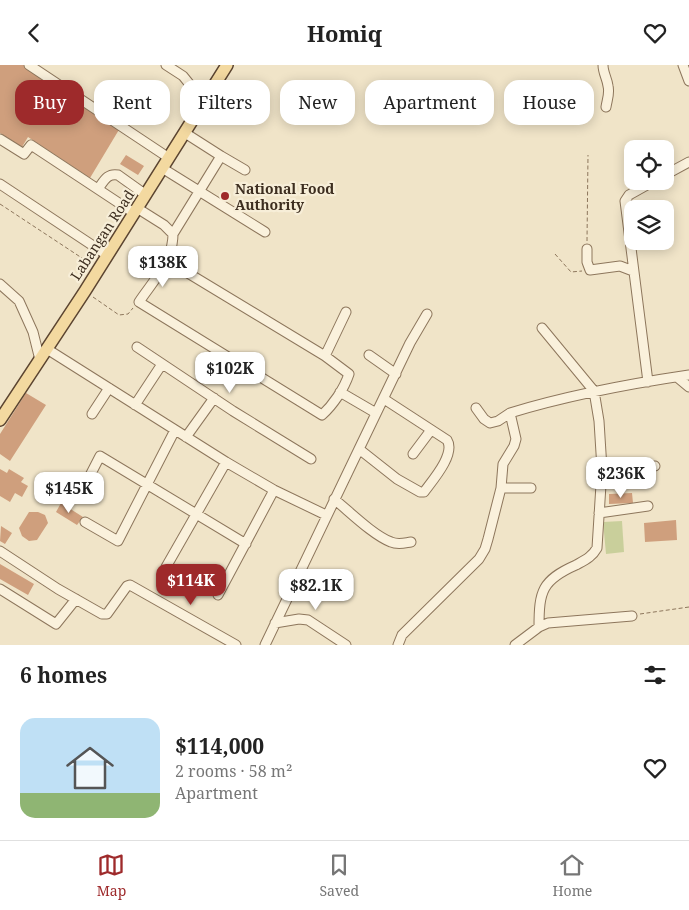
<!DOCTYPE html>
<meta charset="utf-8">
<style>
body{margin:0;font-family:"Noto Serif",serif;background:#f6f6f6;color:#222;height:100vh;display:flex;flex-direction:column;font-size:19px;white-space:nowrap}
*{box-sizing:border-box;margin:0}
p{font-size:16px;color:#767676}
.icon{flex:none;width:28px;height:28px;fill:none;stroke:currentColor;stroke-width:2;stroke-linecap:round;stroke-linejoin:round}
.map{position:relative;height:580px;overflow:hidden}
.sheet{display:flex;flex-direction:column;background:#fff;flex:1}
.sheet>*{flex:none}
.guide{position:absolute;left:15px;top:15px;width:660px;height:45px;display:flex;gap:10px}
.tools{position:absolute;left:624px;top:75px;display:grid;gap:10px}
.tools a{display:grid;place-items:center;width:50px;height:50px;border-radius:10px;background:#fff;box-shadow:0 2px 12px #0003;font-size:25px}
.price{position:absolute;translate:-50% -42px;padding:0 11px;border-radius:10px;background:#fff;color:#222;font-size:16px;line-height:32px;filter:drop-shadow(0 1px 2px #0008)}
.price::after{content:'';position:absolute;left:50%;top:30px;width:15px;height:11px;margin-left:-8px;background:inherit;clip-path:polygon(0 0,100% 0,50% 100%)}
.price.selected{background:#9e2a2b;color:#fff}
ul{padding:0;list-style:none}
li{display:flex;align-items:center;gap:15px;height:125px;padding:0 20px}
li span{display:grid;place-items:center;flex:none;width:140px;height:100px;border-radius:15px;color:#555}
li>.icon{margin-inline-start:auto}
span .icon{width:60px;height:60px;fill:#fffc;stroke-width:1}
li b{font-size:21px}
h2{display:flex;justify-content:space-between;align-items:center;height:60px;padding:0 20px;font-size:21px}
.pill{padding:0 18px;border-radius:15px;background:#fff;box-shadow:0 2px 12px #0003;font-size:18px;line-height:45px}
.pill.selected{background:#9e2a2b;color:#fff}
header{display:flex;justify-content:space-between;align-items:center;height:65px;padding:0 20px;background:#fff;font-size:22px;font-weight:700}
.dock{display:flex;justify-content:space-around;align-items:center;height:70px;border-top:1px solid #e0e0e0;background:#fff;font-size:14px;color:#767676}
.dock a{display:grid;justify-items:center;gap:2px}
.dock .selected{color:#9e2a2b}
.map>svg:first-child{display:block}
</style>
<header><svg class="icon" aria-label="back" viewBox="0 0 24 24"><path d="M15 5l-7 7 7 7"/></svg>Homiq<svg class="icon" aria-label="heart" viewBox="0 0 24 24"><path d="M12 20l-8-8c-3-5 5-10 8-4 3-6 11-1 8 4z"/></svg></header>
<div class="map">
<svg width="689" height="580" viewBox="0 0 689 580">
<rect width="100%" height="100%" fill="#f0e4c8"/>
<path fill="#c9cf9b" d="M622,456L624,487L606,489L603,457Z"/>
<path fill="#cf9f7d" d="M0,0H23L120,63L90,113L28,72L22,82L0,68Z
M126,90L144,101L138,110L120,99Z
M26,328L46,340L10,396L0,389V369Z
M0,404L7,408L9,404L24,413L21,417L28,421L22,432L15,428L10,437L0,431Z
M632,428L633,438L609,439V429Z
M61,438L83,452L77,460L56,447Z
M29,447H38L45,450L48,458L37,475L29,476L22,471L19,463Z
M676,455L677,475L645,477L644,458Z
M1,461L12,468L5,479L0,476Z
M0,499L34,519L28,530L0,514Z"/>
<g fill="none" stroke-linecap="round" stroke-linejoin="round">
<g stroke="#8d765c" stroke-width="11">
<path id="minor" d="M29,0L169,93
M166,0L183,11L204,37
M603,0C603,8 607,13 608,21C610,28 607,35 606,42
M683,0L689,16
M185,68L221,91
M0,74L24,89L31,80L134,148
M162,103L265,167
M665,110L689,97
M0,119L107,190
M98,124C104,116 107,108 118,110L146,130
M137,143L164,160L173,169C173,196 153,216 139,237L322,350C333,340 344,324 349,309L325,291L168,196
M173,169L221,91L245,105
M587,184V197L590,205L620,201L633,206
M0,219L19,236L33,267L40,295
M137,282L233,346L311,394
M47,284L226,397L274,425L326,450
M369,290L396,309
M325,291L346,247
M677,312L689,322
M648,317L625,136L629,130L654,116
M340,327L376,348
M135,340L162,299
M476,343L484,354L490,358L498,356L510,348
M92,349L109,323
M186,372L214,333
M359,384L397,414L420,427H424C432,416 456,389 447,375L384,334
M413,389L431,365
M602,404L655,401
M501,423H531
M80,430L100,391L246,479
M334,434C350,447 373,470 391,477C398,480 404,478 411,477
M599,448L648,441
M85,457L118,476L175,365
M0,486L58,524L102,549H107L127,521L130,520L236,580
M166,502L226,397
M0,524L56,559L76,534
M218,530L274,425
M275,558L299,554L308,555L346,580
M539,562C539,526 542,515 576,500C585,495 592,492 597,483L602,404L599,356L594,326L542,263
M265,580L359,384L410,278L427,249
M398,580L402,570L479,494L485,484L488,474L501,423L503,399L514,381L516,374L510,348C569,330 628,319 689,310
M515,580L539,562L548,558L632,551"/>
</g>
<g stroke="#5b4430" stroke-width="14">
<path id="major" d="M0,355L85,226L227,0"/>
</g>
<path stroke="#8d765c" stroke-width="1" stroke-dasharray="4 2.5" stroke-linecap="butt" d="M0,139L91,199
M587,176L588,90
M555,189L571,207L582,206
M93,232L119,250L128,249L133,243
M640,549L689,542"/>
<use href="#minor" stroke="#faf1dc" stroke-width="9"/>
<use href="#major" stroke="#f3d9a0" stroke-width="11"/>
</g>
<circle fill="#9e2a2b" stroke="#f7eed8" stroke-width="2" cx="225" cy="131" r="5"/>
<g text-anchor="middle" dominant-baseline="central" stroke-width="4.5" stroke-linejoin="round" paint-order="stroke">
<g font-size="14" font-weight="bold" fill="#3d2e20" stroke="#f7eed8" text-anchor="start">
<text x="235" y="123">National Food<tspan x="235" dy="16">Authority</tspan></text>
</g>
<g font-size="14" fill="#3d2e20" stroke="#f7eed8">
<text transform="translate(102 170) rotate(-57)">Labangan Road</text>
</g>
</g>
</svg>
<div class="tools">
<a><svg class="icon" aria-label="locate" viewBox="0 0 24 24"><circle cx="12" cy="12" r="6"/><path d="M12 2v4M12 18v4M2 12h4M18 12h4"/></svg></a>
<a><svg class="icon" aria-label="layers" viewBox="0 0 24 24"><path d="M12 4l9 5-9 5-9-5zM3 14l9 5 9-5"/></svg></a>
</div>
<b class="price" style="left:163px;top:223px">$138K</b>
<b class="price" style="left:230px;top:329px">$102K</b>
<b class="price" style="left:621px;top:434px">$236K</b>
<b class="price" style="left:69px;top:449px">$145K</b>
<b class="price selected" style="left:191px;top:541px">$114K</b>
<b class="price" style="left:316px;top:546px">$82.1K</b>
<div class="guide">
<a class="pill selected">Buy</a>
<a class="pill">Rent</a>
<a class="pill">Filters</a>
<a class="pill">New</a>
<a class="pill">Apartment</a>
<a class="pill">House</a>
</div>
</div>
<section class="sheet">
<h2>6 homes<svg class="icon" aria-label="filters" viewBox="0 0 24 24"><path d="M4 7h16M4 17h16"/><circle cx="9" cy="7" r="2"/><circle cx="15" cy="17" r="2"/></svg></h2>
<ul>
<li><span style="background:linear-gradient(#bfe0f5 75%,#8fb573 0)"><svg class="icon" aria-label="home" viewBox="0 0 24 24"><path d="M3 11l9-7 9 7M6 9v11h12V9"/></svg></span><div><b>$114,000</b><p>2 rooms · 58 m²</p><p>Apartment</p></div><svg class="icon" aria-label="heart" viewBox="0 0 24 24"><path d="M12 20l-8-8c-3-5 5-10 8-4 3-6 11-1 8 4z"/></svg></li>
</ul>
</section>
<nav class="dock">
<a class="selected"><svg class="icon" aria-label="map" viewBox="0 0 24 24"><path d="M3 6l6-2 6 2 6-2v14l-6 2-6-2-6 2zM9 4v14M15 6v14"/></svg>Map</a>
<a><svg class="icon" aria-label="saved" viewBox="0 0 24 24"><path d="M7 4h10v16l-5-4-5 4z"/></svg>Saved</a>
<a><svg class="icon" aria-label="home" viewBox="0 0 24 24"><path d="M3 11l9-7 9 7M6 9v11h12V9"/></svg>Home</a>
</nav>
